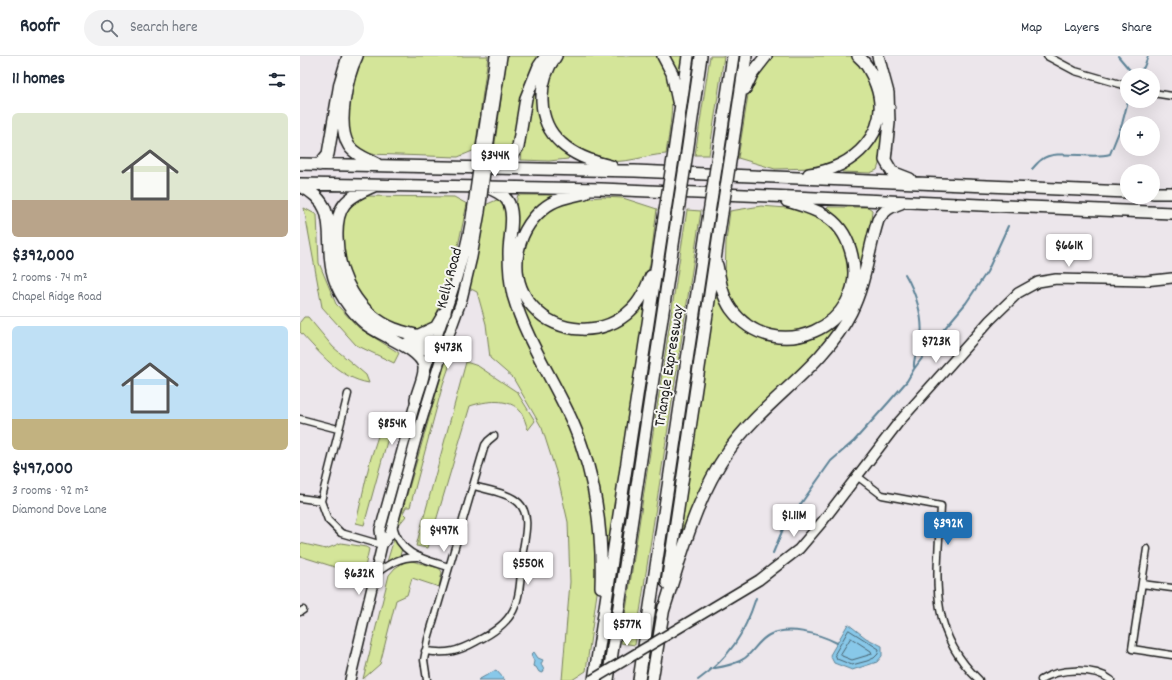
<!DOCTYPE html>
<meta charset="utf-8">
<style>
body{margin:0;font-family:Dekko,sans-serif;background:#f2f2f3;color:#1f2937;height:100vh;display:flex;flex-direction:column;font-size:15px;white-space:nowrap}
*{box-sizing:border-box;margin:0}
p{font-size:13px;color:#747a83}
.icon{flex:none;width:22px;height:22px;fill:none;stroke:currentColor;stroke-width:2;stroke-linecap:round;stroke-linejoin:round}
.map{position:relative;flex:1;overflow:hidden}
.sheet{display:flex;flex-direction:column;background:#fff;width:300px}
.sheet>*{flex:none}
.tools{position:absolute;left:820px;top:12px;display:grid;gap:8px}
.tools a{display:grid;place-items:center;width:40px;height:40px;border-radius:50%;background:#fff;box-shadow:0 4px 16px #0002;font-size:20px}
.price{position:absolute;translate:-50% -34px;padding:0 9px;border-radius:4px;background:#fff;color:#222;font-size:13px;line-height:26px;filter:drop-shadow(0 1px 2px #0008)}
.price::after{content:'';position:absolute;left:50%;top:24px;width:12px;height:9px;margin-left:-6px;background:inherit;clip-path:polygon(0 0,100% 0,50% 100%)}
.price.active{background:#1f6fb2;color:#fff}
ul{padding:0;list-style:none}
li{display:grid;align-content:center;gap:8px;height:212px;padding:0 12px}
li+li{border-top:1px solid #e0e1e3}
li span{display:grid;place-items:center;height:124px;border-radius:6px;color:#555}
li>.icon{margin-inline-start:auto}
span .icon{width:72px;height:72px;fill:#fffc;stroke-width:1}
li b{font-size:17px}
h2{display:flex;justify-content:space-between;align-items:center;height:48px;padding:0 12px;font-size:17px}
header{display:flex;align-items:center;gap:24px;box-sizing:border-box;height:56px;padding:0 20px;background:#fff;border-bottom:1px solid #e0e1e3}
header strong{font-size:19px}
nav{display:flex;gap:22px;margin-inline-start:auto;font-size:14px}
.search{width:280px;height:36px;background:#f2f2f3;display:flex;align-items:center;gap:10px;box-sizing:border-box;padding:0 14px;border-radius:22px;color:#747a83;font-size:15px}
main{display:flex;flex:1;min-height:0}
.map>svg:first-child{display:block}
</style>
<header>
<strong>Roofr</strong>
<div class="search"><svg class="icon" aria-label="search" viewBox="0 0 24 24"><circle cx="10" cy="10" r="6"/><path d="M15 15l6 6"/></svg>Search here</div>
<nav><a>Map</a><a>Layers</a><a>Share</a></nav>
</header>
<main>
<section class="sheet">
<h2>11 homes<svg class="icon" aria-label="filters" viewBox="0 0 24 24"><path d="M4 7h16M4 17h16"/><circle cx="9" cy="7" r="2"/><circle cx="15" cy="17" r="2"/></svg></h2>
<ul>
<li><span style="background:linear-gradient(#dfe7d0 70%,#b9a48a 0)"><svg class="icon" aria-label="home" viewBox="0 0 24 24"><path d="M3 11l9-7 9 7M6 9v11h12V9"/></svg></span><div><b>$392,000</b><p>2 rooms · 74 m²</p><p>Chapel Ridge Road</p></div></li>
<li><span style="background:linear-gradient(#bfe0f5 75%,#c2b280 0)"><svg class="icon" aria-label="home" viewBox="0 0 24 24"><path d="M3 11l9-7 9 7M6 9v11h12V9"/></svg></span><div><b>$497,000</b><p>3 rooms · 92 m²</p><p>Diamond Dove Lane</p></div></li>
</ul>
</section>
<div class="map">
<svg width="872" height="624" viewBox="0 0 872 624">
<rect width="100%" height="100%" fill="#ece6eb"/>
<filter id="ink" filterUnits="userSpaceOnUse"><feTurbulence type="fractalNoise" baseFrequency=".025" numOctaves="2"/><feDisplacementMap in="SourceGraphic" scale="8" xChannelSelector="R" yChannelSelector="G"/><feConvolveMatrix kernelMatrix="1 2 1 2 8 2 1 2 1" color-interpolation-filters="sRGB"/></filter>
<g filter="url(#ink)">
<path fill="#d4e599" stroke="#78805a" d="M61,0H188L175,94L158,101L68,98C62,95 57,94 53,88C39,71 54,19 61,0Z
M207,0H242L214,88L209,97L200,100L194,94Z
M259,0H358C380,25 370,69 366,98C344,99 325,109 303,104C295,103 280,99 274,94C243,71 237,31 259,0Z
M368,0H385L381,24H378Z
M410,0H424L409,99H395Z
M470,0H553L562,8L575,35L574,64L568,81L544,105L514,112L475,113L438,102L448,39L454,21Z
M236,25L239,26L238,36L264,96L269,100L268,103L249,105L221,104L226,58Z
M580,70L583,71L579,108L577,114L570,117L542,116V114L558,104Z
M218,139H253L212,191L217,142Z
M62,140L154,141L167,148L153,213L133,268L115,275L103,272L82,261L63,246L44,212L40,169L45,154L52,145Z
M302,141L323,142L357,153L350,208L345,227L335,245L308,266L276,270L246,258L234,246L224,230L220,199L231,169L257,147L277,143Z
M199,143L207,153L205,202L247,323L277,390L288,429L295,462L298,530L286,615L272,624H262L270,526L268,466L258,422L242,372L213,322L190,302L186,268L177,236L167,231L185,149Z
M461,150L499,153L527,163L546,187L549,232L536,256L514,272L487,278L460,273L441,259L429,239L425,222L426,186L430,155Z
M528,151H568L572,154L570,176L562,221L558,220C559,193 546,173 527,154Z
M4,152L17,159L19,207L36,248L59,272L99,297L94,307L56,289L22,251Z
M387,154L401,155L335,589L321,587Z
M415,230L418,231L428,253L487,285L540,261L543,262L515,299L461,351L384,475H380Z
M217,238L224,245L285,277L340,250L344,251L343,276L308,505H305L300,450Z
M4,261H8L33,291L66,319L69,327C39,322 20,297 0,276V266Z
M149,293L155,294L143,328L110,451H106L103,457L106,460L98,470Z
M166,306L178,310L217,336L235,365L228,374C226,368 224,361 221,356C210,341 185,345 170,350L128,492L116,490Z
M85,358L94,360L64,469L56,467L70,405Z
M94,483L102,492L100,500L87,506Z
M0,487L26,493L41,487L66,491L69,493L63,520L0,500Z
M108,504L139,512L142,516L139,531L112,522L107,539L96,544L80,608L63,623L89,519L95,512L103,507L102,505Z"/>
<path fill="#88c8e9" stroke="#5d8397" d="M548,568L566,582L582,590V600L577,606L568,609L552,614L534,607L530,599Z
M234,596L238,602L243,604L241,608L244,614L243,617L239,616L236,611L233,610L234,605L231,599Z
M196,614L205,624H178Z"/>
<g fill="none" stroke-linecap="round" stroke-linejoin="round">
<path stroke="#47616e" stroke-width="1" d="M549,574L579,593L578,598L574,602L567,605L552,609L537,603L535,598Z
M551,582L571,595L572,598L552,604L542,600L541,598Z"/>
<path stroke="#5d8397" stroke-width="2" d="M818,0L834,19
M836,19L844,11L848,0
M732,113C735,110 738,106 741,104C755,92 791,104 810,98L822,68L828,45
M605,218C615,235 624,262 621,281C619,291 613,301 614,311
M473,497L483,473L531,405L554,385L588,347L607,325L614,313L639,279L666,247L687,216L708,170
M410,613C421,611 435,609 445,602C453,596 459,584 469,579C488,569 520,578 537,587
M398,624C430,601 444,579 456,542"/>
<g stroke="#1c1c1c" stroke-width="9">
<path id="street" d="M747,0L775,15L827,30
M853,37L872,40
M48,338L21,445L28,464L41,477L82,489
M0,363L38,373
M557,420L582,439L641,450C638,517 625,573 679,624
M0,442L21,445
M93,470C101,500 123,503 149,511
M847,493L832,593L872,599
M75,518C89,508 99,501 117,501
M842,528L872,532
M0,556L3,554
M125,595C148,598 157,596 177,585C224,562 218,541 223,494C225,480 231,459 219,447C209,437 187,434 174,430
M127,624L124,604L128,583L185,389L188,385L194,380
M741,624C758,612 794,611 811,624"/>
</g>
<g stroke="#1c1c1c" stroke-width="12">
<path id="secondary" d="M189,85L202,0
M182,86L195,0
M124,317C142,264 164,212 172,156
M82,489L90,478L116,383L143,295L162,243L172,201L180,156
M372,576L459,524L499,493L522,466L598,367L690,264L718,237L738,226L756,223L845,225L872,222
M50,624L82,489L80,474L118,337"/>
</g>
<g stroke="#1c1c1c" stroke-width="14">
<path id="highway" d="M57,0C47,20 36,70 49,90C55,99 68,103 77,108
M256,0C237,25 236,65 261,87C275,100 293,106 311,110
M363,0L372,17L378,45
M578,0L588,37L589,67L585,104L592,116L610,123
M445,33L452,18L466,0
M374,96L388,0
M387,97L401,0
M418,99L433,0
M431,99L446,0
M0,108L335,115L827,136
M19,109L28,98L40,27L48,0
M190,109L211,100L218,91L226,42L239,10L246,0
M509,118C553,113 593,76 576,29C572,18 567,7 558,0
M0,128L301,133L872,157
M0,130C40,148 25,179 32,214C36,235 51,256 67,269C81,280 122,293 124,311C125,320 118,334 116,343
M74,130C46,142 36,149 37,181C38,220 57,258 95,273C104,277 128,281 135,286C138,288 141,292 143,295
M189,132C195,135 203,138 207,144C216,157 209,181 209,197C209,211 210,226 213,239C226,284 253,323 272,365C295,417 303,474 301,531
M285,137C271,140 254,143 243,153C214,177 207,222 233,251C258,279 304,281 331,254C341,245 346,232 351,220
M853,137H872
M417,209C420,224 422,240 431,253C474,312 569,271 552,200C544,163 520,154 487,145
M117,280L136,271L145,256
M108,287L132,295H143
M367,527L422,157
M362,559C381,502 394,444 429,394C464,344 523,312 551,256C566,226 568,195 578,164C584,154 590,151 601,147
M294,624L365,155
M308,624L378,155
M339,624L409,157
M352,624L364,551"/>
</g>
<use href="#street" stroke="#f6f6f2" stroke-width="6"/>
<use href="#secondary" stroke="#f6f6f2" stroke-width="9"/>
<use href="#highway" stroke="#f6f6f2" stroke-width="11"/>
<g stroke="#1c1c1c" stroke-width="12" stroke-linecap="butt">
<path id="secondary-bridge" d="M172,156L182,86
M180,156L189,85
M292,624L372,576"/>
</g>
<g stroke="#1c1c1c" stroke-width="14" stroke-linecap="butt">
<path id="highway-bridge" d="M365,155L374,96
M378,155L387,97
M409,157L418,99
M422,157L431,99"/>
</g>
<use href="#secondary-bridge" stroke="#f6f6f2" stroke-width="9"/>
<use href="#highway-bridge" stroke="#f6f6f2" stroke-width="11"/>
</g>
</g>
<g text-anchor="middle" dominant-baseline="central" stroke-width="4" stroke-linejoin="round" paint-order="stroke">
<g font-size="16" fill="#1c1c1c" stroke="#f6f6f2">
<text transform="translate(150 222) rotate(-75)">Kelly Road</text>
<text transform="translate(370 310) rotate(-81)">Triangle Expressway</text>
</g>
</g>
</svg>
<div class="tools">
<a><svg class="icon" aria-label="layers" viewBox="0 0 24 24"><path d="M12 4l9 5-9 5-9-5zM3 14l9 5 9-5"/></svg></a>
<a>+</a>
<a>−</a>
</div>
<b class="price" style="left:195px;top:122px">$344K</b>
<b class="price" style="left:769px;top:212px">$661K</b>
<b class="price" style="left:636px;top:308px">$723K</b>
<b class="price" style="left:148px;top:314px">$473K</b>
<b class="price" style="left:92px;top:390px">$854K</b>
<b class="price" style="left:494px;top:482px">$1.11M</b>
<b class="price active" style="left:648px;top:490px">$392K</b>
<b class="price" style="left:144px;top:497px">$497K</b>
<b class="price" style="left:228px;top:530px">$550K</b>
<b class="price" style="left:59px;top:540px">$632K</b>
<b class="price" style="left:327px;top:591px">$577K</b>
</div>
</main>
